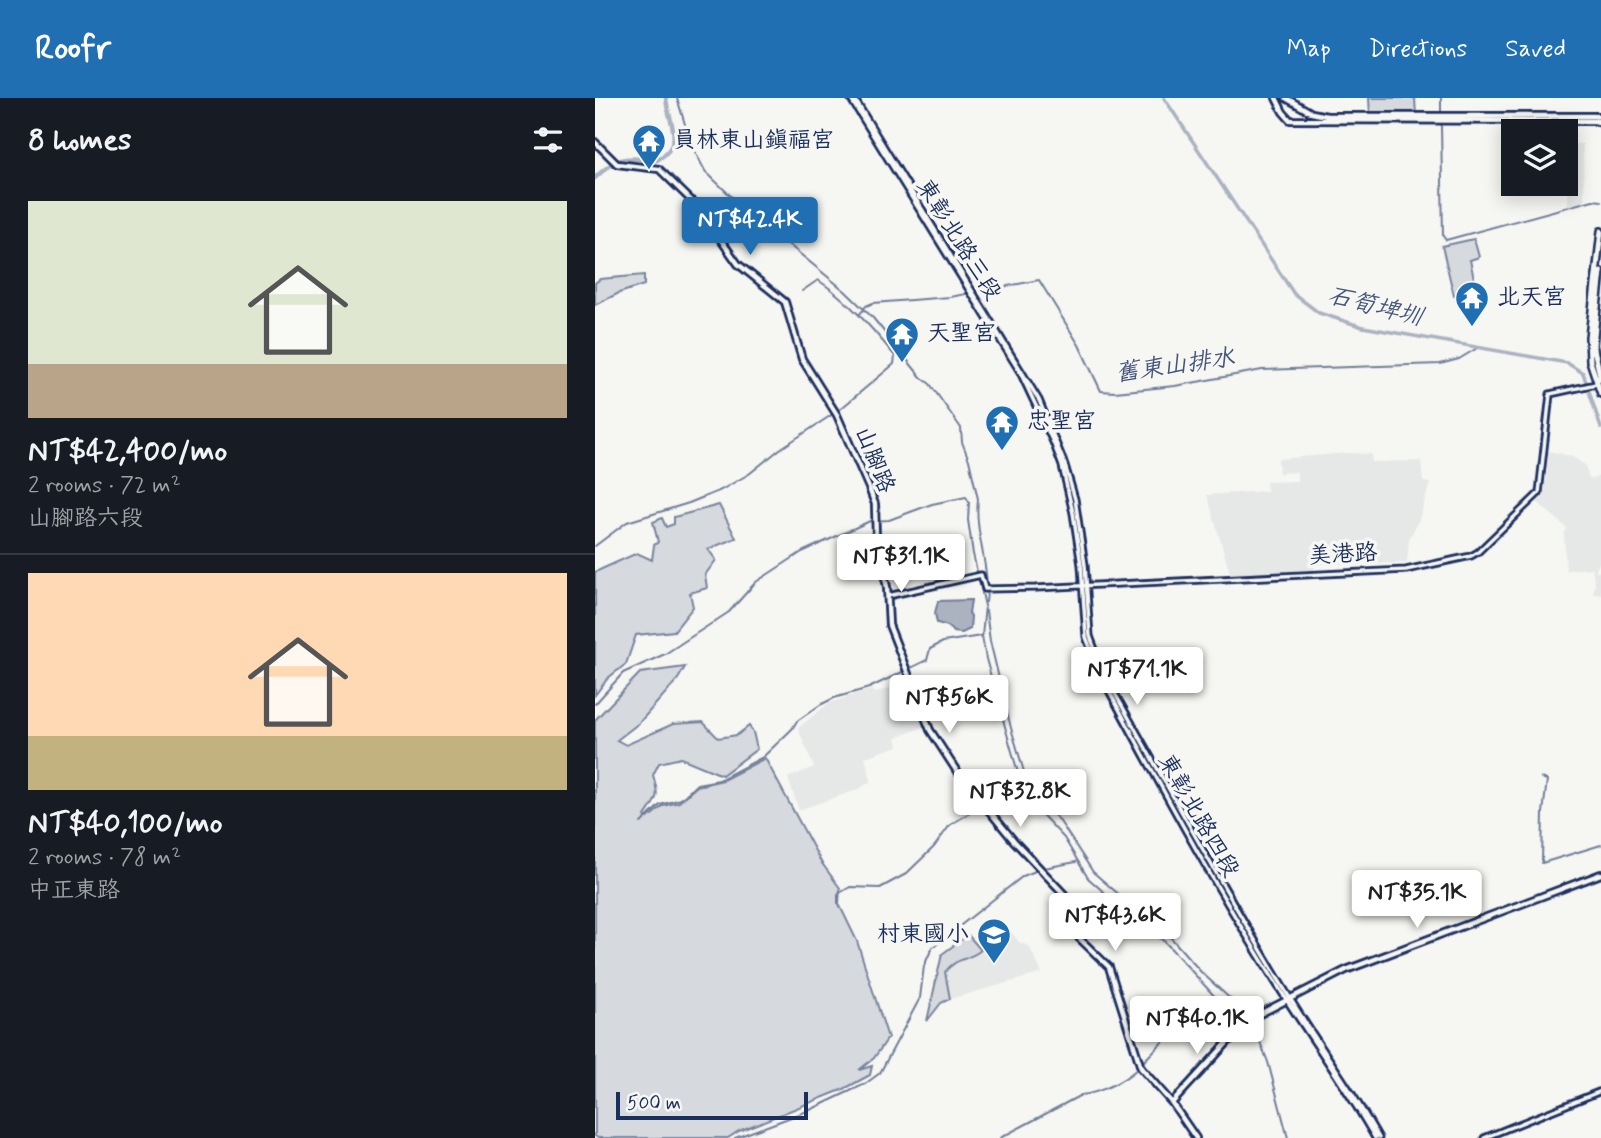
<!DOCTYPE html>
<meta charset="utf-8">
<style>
body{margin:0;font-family:Mynerve,"LXGW WenKai TC",sans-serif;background:#242831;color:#f1f3f6;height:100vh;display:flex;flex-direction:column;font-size:26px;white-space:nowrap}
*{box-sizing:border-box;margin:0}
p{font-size:23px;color:#9ea1a6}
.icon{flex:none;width:38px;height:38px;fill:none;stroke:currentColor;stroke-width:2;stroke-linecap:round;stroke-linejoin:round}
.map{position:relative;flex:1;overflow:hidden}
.drawer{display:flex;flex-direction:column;background:#171b24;width:595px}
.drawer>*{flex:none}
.controls{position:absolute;left:906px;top:21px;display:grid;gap:14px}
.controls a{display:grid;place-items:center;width:77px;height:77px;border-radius:0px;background:#171b24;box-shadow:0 4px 18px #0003;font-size:35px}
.scale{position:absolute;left:21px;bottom:18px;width:192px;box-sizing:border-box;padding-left:7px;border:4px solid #1b2f5e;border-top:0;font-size:19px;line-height:24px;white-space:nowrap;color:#1b2f5e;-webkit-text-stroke:5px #f6f6f2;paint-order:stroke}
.price{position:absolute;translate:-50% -60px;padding:0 16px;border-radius:7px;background:#fff;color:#222;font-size:23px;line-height:46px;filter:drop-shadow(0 2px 4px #0008)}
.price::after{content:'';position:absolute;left:50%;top:42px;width:21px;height:16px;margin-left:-10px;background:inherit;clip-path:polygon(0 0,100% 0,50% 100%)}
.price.selected{background:#1f6fb2;color:#fff}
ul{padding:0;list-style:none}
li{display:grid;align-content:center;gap:14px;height:371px;padding:0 28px}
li+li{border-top:2px solid #363941}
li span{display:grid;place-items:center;height:217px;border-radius:0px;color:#555}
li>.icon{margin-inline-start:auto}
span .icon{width:126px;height:126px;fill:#fffc;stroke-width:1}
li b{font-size:30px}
h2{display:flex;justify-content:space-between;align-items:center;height:84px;padding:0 28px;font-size:30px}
header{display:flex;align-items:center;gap:42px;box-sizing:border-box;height:98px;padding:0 35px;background:#1f6fb2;color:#fff}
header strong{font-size:33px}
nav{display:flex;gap:38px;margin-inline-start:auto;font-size:24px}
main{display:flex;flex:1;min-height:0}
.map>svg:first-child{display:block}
</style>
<header>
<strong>Roofr</strong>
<nav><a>Map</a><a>Directions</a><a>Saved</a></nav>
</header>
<main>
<section class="drawer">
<h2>8 homes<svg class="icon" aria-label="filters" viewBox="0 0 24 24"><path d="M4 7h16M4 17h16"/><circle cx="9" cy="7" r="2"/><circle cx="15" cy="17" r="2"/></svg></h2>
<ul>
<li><span style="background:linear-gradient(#dfe7d0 75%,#b9a48a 0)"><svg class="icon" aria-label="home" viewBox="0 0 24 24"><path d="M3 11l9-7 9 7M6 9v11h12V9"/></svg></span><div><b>NT$42,400/mo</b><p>2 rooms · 72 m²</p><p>山腳路六段</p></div></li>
<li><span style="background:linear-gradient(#ffd9b3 75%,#c2b280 0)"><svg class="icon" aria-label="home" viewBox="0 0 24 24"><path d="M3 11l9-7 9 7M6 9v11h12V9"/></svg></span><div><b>NT$40,100/mo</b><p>2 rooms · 78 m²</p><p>中正東路</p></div></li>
</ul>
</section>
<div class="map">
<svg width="1006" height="1040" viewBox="0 0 1006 1040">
<rect width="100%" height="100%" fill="#f6f6f2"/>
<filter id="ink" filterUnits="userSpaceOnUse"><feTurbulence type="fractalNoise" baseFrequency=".0143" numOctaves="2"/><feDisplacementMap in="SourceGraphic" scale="14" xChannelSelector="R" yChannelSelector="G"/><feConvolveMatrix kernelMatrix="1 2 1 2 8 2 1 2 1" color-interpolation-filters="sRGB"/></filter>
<g filter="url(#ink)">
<path fill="#e6e7e7" d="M971,46H988L989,103L973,107Z
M953,353L976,358L990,367L994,380L998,381L1006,377V461L1000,474H1006V496H998L1000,487L997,470L971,472L969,437L972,430L940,402L946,396L952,377Z
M753,355L776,356L777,364L826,363L828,384L835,385L823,424L814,440L812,465L719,466V474L636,478L612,397L672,393L671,384L702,383V374L684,375L683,361Z
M314,585L330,628L301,640L303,648L270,659L276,683L264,691L204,712L193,680L219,669L203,630L234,605L270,593L277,592L279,595Z
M416,834L425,845L434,848L447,875L355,901L350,874L352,871L358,864L382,856Z"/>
<path fill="#d6d9dd" stroke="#78849e" stroke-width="2" d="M774,0H820L821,18H775Z
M879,141L884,159L875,162L882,195L859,198L847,148Z
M49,177V187L24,195L0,207V185L5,181Z
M124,407L141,440L113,451L121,462L110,477L112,490L95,495L98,509L79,533L41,537L31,566L13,580L0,597V474L42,455L57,462L59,447L63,444L58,424L67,420L71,429L79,426V419Z
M90,569L83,581L44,625L22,642L31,647L78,626L108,624L123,640L142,637L154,628L158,634L162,651L127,677L86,660L64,665L58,677C65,700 62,700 50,718L53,720L68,708L84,704L102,688L128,682L170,660L226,764L245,790L244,806L262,843L293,940L279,960L264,972L277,968L275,977L249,991L144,1033L133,1040H3L0,1038V622L45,575Z
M373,837L386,852C373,863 361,859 350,874L355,901L346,905L332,923L347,856Z
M619,904L632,915L615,941L608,944L594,938L582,930Z"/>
<path fill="#abb2c0" stroke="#717e99" stroke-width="2" d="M376,502L374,515L376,518L375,531L367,535L358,534L353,528L342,525L340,515L343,503Z"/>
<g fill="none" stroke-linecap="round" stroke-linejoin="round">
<path stroke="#717e99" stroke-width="2" d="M82,0L96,46L110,73L142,104L250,193L278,220L326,279L335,286L366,330L367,344L374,362L383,401C379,436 396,470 391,504
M846,0V15
M846,28L848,138L851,142L998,102L1006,103
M207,193L223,182C253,202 277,230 300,258L299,266L243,313
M264,217L271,208L278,205L355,199L444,182L484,247L506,293L520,294L580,288L667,272L845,266L864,261L884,249
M0,448L32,424L94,405L126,392L154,376L185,351L238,316
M391,513L395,543L416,630L430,677L443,700L464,722L498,774L558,826L570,833L606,874L653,917
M0,606L28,575L70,556L134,514L161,484L207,454L275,423L294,422L337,406L371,399L374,404L373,422L378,456L390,508L387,538L391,561L425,682L439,708L469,740L493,780L539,821L570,844L622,901L656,929L665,944L673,964L693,1040
M946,680L952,682L948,715L947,765L1006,747
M391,704L424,683
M46,725L65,707L86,701L102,686L124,682L168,659L197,631L202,623L225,607L239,600L274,590L332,562L335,551L348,544L386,538
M449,770L481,764
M243,805V796L255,789L285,790L311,776L339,749L355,727L386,708
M547,965L582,929L622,901
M140,1040L215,1012L270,986L285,975L325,900L329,868L337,850L428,778L443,772
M405,1040L486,997C505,995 529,983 543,970"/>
<path stroke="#abb2c0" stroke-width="3.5" d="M569,0L699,196L724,215L768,229L972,265L988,275L1006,330"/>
<path stroke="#abb2c0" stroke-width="4.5" d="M0,80C24,56 30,60 62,62C92,44 73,25 71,0"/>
<g stroke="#1b2f5e" stroke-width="9">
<path id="tertiary" d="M255,0L425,274L458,344L467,368L478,415L486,467L491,539L506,578C565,687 624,797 691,901C721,948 753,992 780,1040
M259,0L444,302L470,367L480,401L490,467L495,538L510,578C571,684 628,792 693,897C722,945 756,990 784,1040
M293,498L386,477L390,491L441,490L811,472L876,458L883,454L944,395L955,296L1001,286
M889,1040L1006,993"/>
</g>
<g stroke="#1b2f5e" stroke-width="10">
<path id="secondary" d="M681,0L688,14L695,22L1004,23
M691,0L717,15L732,18H1006
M0,44L22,66L64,71L101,107L143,166L190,204L207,261L242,317L274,390L280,406L281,440L292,489L294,527L335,632L363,675L419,743L469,796L475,807L484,840L514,869L546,970L577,1005L601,1040
M577,1005L653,922L751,872L1006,776"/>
</g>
<g stroke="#1b2f5e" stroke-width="10">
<path id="primary" d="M1001,23L1006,25
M1006,133L994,239L995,263L1006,296
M1006,174L998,247L1006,281"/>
</g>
<use href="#tertiary" stroke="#f6f6f2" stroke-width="3.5"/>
<use href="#secondary" stroke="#f6f6f2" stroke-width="4.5"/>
<use href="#primary" stroke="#f6f6f2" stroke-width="5"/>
</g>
</g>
<defs>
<g id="temple-pin" transform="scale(1.75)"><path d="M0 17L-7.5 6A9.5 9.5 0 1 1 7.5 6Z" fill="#1f6fb2" stroke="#f6f6f2"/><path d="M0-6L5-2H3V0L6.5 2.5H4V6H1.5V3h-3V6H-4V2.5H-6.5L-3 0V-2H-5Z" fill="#fff"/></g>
<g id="school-pin" transform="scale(1.75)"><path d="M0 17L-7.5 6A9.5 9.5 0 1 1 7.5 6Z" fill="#1f6fb2" stroke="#f6f6f2"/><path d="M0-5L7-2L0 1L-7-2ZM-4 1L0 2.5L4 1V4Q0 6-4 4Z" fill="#fff"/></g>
</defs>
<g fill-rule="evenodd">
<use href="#temple-pin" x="54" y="43"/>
<use href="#temple-pin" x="877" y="200"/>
<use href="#temple-pin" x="307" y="236"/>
<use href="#temple-pin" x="407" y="324"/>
<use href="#school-pin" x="399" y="837"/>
</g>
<g text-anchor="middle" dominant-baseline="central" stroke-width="7" stroke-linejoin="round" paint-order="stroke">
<g font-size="23" fill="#1b2f5e" stroke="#f6f6f2" text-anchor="start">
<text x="78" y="43">員林東山鎮福宮</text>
<text x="902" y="200">北天宮</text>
<text x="332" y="236">天聖宮</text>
<text x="432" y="324">忠聖宮</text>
<text x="374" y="837" text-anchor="end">村東國小</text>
</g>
<g font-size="23" fill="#1b2f5e" stroke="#f6f6f2">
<text transform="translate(363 142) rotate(58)">東彰北路三段</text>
<text transform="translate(279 362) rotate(68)">山腳路</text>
<text transform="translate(748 457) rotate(-3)">美港路</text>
<text transform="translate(603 718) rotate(60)">東彰北路四段</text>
</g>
<g font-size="24" font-style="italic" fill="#46567b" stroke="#f6f6f2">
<text transform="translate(780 209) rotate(14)">石筍埤圳</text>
<text transform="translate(580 268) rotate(-8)">舊東山排水</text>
</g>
</g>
</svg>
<div class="controls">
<a><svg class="icon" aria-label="layers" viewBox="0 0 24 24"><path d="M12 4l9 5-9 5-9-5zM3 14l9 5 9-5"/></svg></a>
</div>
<div class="scale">500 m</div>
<b class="price selected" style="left:155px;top:159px">NT$42.4K</b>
<b class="price" style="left:306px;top:496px">NT$31.1K</b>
<b class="price" style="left:542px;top:609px">NT$71.1K</b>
<b class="price" style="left:354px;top:637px">NT$56K</b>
<b class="price" style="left:425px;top:731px">NT$32.8K</b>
<b class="price" style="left:822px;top:832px">NT$35.1K</b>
<b class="price" style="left:520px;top:855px">NT$43.6K</b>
<b class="price" style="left:602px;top:958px">NT$40.1K</b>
</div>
</main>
